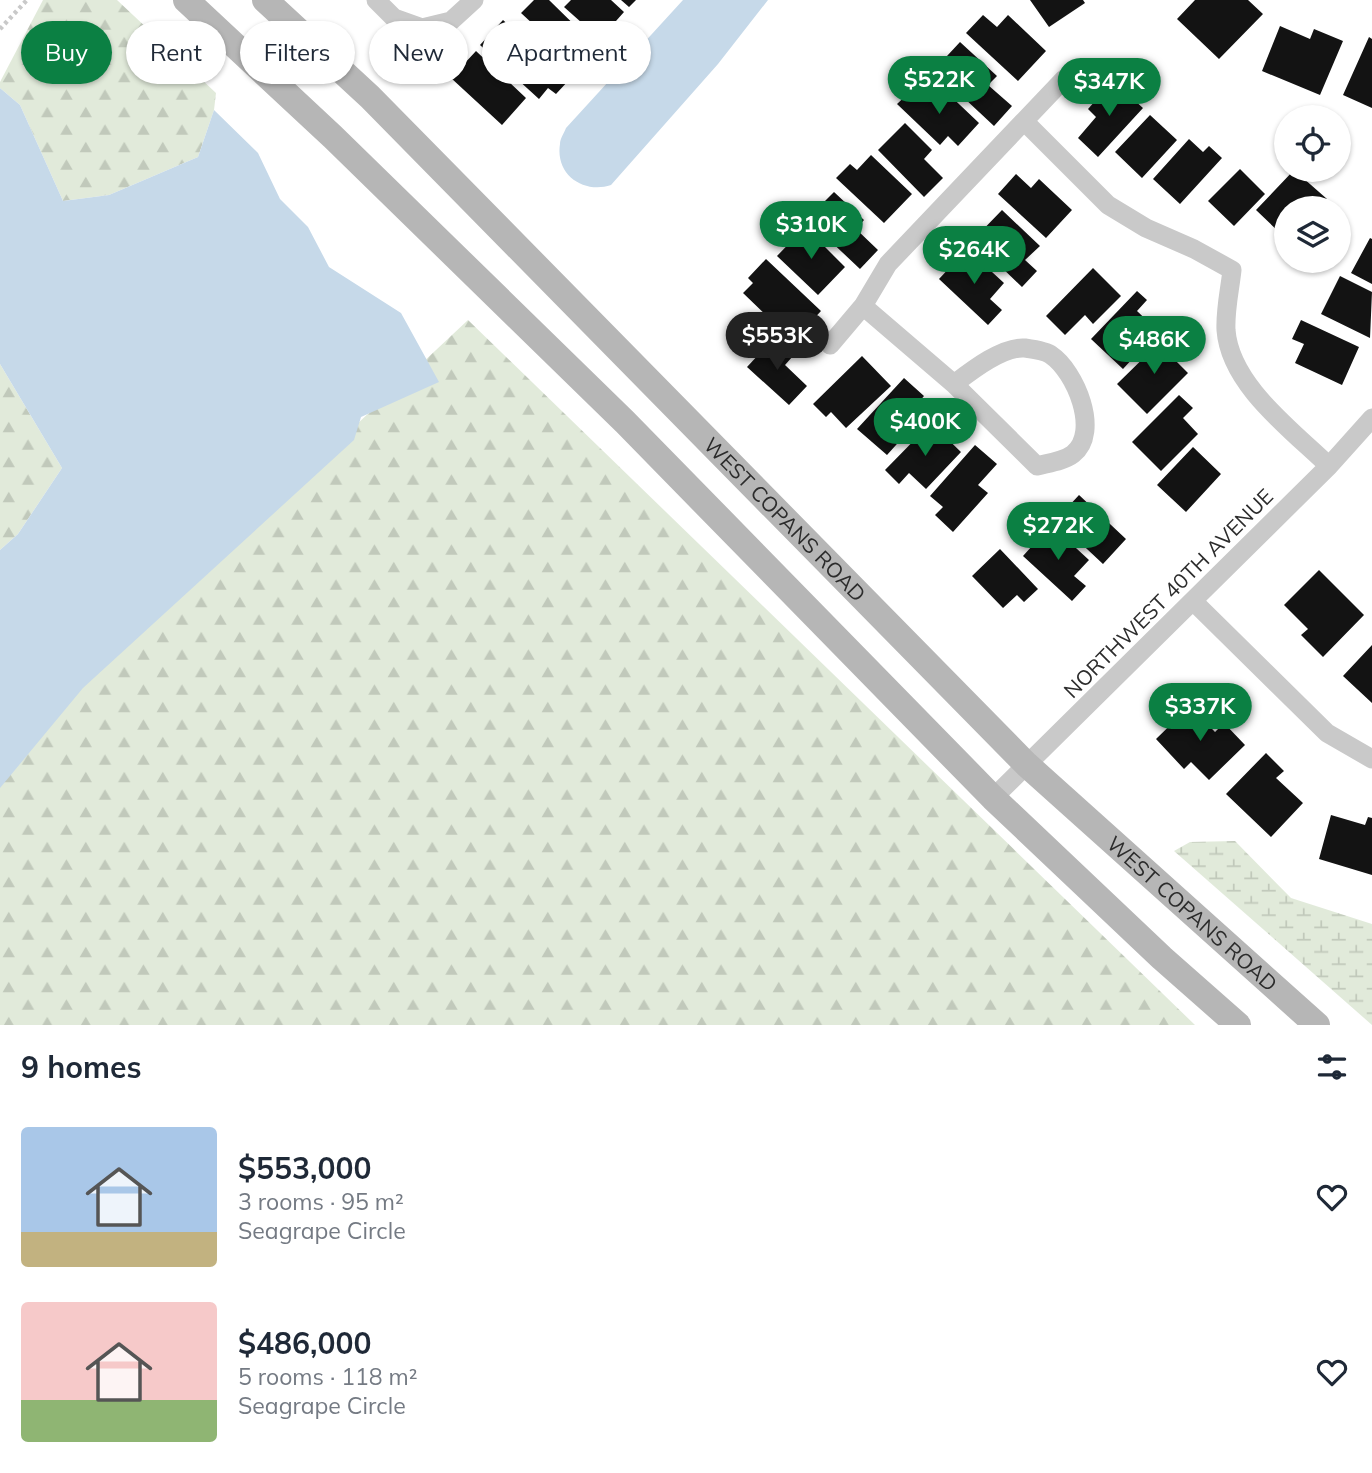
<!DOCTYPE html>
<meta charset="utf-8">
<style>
body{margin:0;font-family:Mulish,sans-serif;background:#f2f2f3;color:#1f2937;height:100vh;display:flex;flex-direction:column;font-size:26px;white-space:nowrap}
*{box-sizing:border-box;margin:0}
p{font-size:23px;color:#747a83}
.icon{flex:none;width:38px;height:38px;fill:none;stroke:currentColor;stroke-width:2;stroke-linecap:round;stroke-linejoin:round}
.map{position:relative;height:1025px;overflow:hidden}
.details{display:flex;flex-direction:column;background:#fff;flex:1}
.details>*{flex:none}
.guide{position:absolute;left:21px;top:21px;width:700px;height:63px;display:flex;gap:14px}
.tools{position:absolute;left:1274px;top:105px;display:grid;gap:14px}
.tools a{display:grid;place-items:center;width:77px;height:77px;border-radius:50%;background:#fff;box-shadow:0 2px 5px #0004;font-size:35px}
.price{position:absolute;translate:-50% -60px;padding:0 16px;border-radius:24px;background:#0b8043;color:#fff;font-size:23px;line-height:46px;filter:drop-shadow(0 2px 4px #0008)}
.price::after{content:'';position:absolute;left:50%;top:42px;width:21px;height:16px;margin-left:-10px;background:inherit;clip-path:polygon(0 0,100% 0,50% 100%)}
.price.selected{background:#222;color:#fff}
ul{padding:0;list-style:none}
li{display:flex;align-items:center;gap:21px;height:175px;padding:0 21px}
li span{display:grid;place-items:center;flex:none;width:196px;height:140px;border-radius:7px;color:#555}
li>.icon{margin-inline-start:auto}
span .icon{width:84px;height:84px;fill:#fffc;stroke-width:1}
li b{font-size:30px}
h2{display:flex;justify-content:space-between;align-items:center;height:84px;padding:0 21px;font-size:30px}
.pill{padding:0 24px;border-radius:32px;background:#fff;box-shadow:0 2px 5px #0004;font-size:24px;line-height:63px}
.pill.selected{background:#0b8043;color:#fff}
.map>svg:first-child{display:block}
</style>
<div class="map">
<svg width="1372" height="1025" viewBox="0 0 1372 1025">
<defs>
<pattern id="forest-firs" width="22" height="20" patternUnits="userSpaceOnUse" patternTransform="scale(1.75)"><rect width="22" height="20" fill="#e1eada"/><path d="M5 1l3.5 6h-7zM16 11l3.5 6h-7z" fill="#c1c9bb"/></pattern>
<pattern id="wetland-marsh" width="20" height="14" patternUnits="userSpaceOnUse" patternTransform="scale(1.75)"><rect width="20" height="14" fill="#e1eada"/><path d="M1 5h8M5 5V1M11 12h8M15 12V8" fill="none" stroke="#c1c9bb"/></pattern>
</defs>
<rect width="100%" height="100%" fill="#fff"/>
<path fill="url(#forest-firs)" d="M43,0H117L216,93L214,110L198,157L109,195L63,201L20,105L0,88V82Z
M468,320L1195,1025H0V780L83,681Z
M0,364L62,468L18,534L0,550Z"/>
<path fill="url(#wetland-marsh)" d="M1235,841L1291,898L1372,924V1025L1174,851L1190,842Z"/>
<path fill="#c6d9e9" d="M683,0H768L718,64L611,185C584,194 555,175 560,144C560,139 564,133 566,128Z
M0,88L20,105L63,201L109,195L198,157L214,110L258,153L280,199L308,227L329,267L401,313L439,382L361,417L354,440L83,688L0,788V550L18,534L62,468L0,364Z"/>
<path fill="#131313" d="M534,0H549L599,49L573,75L528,31L534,25L521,13Z
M571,0H611L624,12L600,39L564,7Z
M621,0H636L629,7Z
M1030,0H1083L1085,3L1049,27Z
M1195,0H1248L1263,14L1219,59L1177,19Z
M983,15L997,27L1008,15L1046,51L1018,81L966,33Z
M503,20L569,80L556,94L548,88L539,99L480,45Z
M1280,26L1310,39L1314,29L1343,41L1320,95L1262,71Z
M1369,37L1372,39V108L1343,95Z
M960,42L997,76L988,85L1012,106L994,126L934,70Z
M476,51L526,98L502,125L451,78Z
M1113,81L1143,108L1098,157L1078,138L1096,117L1088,109Z
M940,86L979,123L958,146L948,136L940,145L897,104L913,89L926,101Z
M1150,115L1177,140L1142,178L1115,152Z
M905,123L932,150L924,159L943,178L924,197L878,150Z
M1189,139L1203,152L1209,146L1222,158L1180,204L1153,179Z
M871,155L912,194L884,223L836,178L850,164L857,170Z
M1240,169L1265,194L1234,226L1208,201Z
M1294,170L1327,199L1319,208H1286V227L1281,234L1256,210Z
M1016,174L1031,188L1039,179L1072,210L1046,238L998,194Z
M834,192L864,220L856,229L878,250L860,269L807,219Z
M1002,210L1040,246L1025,260L1037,271L1022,287L973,240Z
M805,227L845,267L818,295L777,256Z
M1370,238L1372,239V284L1351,273Z
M967,249L1004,283L990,299L1002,310L988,325L939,279Z
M766,259L821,311L793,341L743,293L753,283L748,278Z
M1093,268L1121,296L1093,324L1085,315L1065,335L1046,316Z
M1340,276L1372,292L1370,338L1321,314Z
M1137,291L1147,300L1137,311L1158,331L1123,369L1091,339Z
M1301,320L1359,347L1342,385L1295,363L1304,344L1292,339Z
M1165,337L1179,351L1173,358L1188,373L1147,414L1117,384Z
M774,338L793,356L785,365L807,386L789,405L747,367Z
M862,356L891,386L846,428L831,412L826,417L813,404Z
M904,378L924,396L906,417L914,425L887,455L857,429Z
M1179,395L1193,408L1183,418L1198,434L1161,471L1132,442Z
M931,423L961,452L926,489L909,473L899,484L885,470Z
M975,445L997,464L978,485L988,493L953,532L935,515L943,507L930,496Z
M1193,447L1221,474L1186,512L1157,485Z
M1079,495L1126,539L1103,564L1056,520Z
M1051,525L1089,560L1074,576L1086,586L1072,601L1023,556Z
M1000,549L1038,589L1024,602L1017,595L1003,608L972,576Z
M1319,570L1364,615L1323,657L1301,635L1308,629L1284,605Z
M1372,645V703L1343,676Z
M1190,706L1215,732L1224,723L1245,745L1209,780L1191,762L1184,769L1156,739Z
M1266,753L1284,771L1276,778L1303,803L1271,837L1226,794Z
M1331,815L1365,825L1368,817L1372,818V875L1319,859Z"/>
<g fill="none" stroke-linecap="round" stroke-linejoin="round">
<path stroke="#c9c9c9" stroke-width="4.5" stroke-dasharray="3.5 3.5" stroke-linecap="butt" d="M0,29L27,0"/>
<path stroke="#c9c9c9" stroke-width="19" d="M376,0L394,18L422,28L451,21L474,0
M1025,122L1108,205L1146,228L1194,249L1232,270C1230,289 1225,310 1226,330C1230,385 1292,430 1329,466
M863,306L954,384L1037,466C1048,463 1064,461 1073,454C1101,432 1075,371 1051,355C1046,351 1032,349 1025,348C1003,346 971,371 954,384
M830,345L863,306L888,264L1064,79
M1193,601L1327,733L1372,759
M993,798L1329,466L1372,418"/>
<g stroke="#b6b6b6" stroke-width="26">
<path d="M186,0L333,137L625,422L993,798L1162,958L1238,1025"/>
<path id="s1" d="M265,0L370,97L1026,764L1317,1025"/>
</g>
</g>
<g text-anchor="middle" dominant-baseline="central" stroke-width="7" stroke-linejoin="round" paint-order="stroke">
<g font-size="21" fill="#2c2c2c" stroke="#fff">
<text stroke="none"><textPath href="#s1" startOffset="735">WEST COPANS ROAD</textPath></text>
<text transform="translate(1168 593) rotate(-45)">NORTHWEST 40TH AVENUE</text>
<text stroke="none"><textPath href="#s1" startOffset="1302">WEST COPANS ROAD</textPath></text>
</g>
</g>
</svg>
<div class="tools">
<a><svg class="icon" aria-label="locate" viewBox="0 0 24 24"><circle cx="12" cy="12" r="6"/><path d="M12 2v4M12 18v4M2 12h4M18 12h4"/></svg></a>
<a><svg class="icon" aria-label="layers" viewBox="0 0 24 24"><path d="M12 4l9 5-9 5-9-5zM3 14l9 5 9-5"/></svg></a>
</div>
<b class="price" style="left:939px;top:116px">$522K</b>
<b class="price" style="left:1109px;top:118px">$347K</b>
<b class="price" style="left:811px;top:261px">$310K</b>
<b class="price" style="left:974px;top:286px">$264K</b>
<b class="price selected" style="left:777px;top:372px">$553K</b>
<b class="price" style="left:1154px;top:376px">$486K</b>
<b class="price" style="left:925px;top:458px">$400K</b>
<b class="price" style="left:1058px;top:562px">$272K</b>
<b class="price" style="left:1200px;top:743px">$337K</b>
<div class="guide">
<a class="pill selected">Buy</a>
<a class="pill">Rent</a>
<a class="pill">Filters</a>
<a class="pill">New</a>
<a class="pill">Apartment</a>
</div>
</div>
<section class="details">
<h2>9 homes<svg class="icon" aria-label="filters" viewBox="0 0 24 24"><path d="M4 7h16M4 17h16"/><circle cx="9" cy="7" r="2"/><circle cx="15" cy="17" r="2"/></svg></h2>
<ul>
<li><span style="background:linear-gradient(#a9c7e8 75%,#c2b280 0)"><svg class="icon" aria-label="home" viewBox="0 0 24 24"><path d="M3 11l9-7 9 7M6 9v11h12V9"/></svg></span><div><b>$553,000</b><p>3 rooms · 95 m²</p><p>Seagrape Circle</p></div><svg class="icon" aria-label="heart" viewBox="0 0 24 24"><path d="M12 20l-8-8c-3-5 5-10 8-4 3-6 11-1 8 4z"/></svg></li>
<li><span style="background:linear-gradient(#f6c9c9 70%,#8fb573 0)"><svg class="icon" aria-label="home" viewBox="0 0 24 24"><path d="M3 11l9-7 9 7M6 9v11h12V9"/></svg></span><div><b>$486,000</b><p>5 rooms · 118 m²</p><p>Seagrape Circle</p></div><svg class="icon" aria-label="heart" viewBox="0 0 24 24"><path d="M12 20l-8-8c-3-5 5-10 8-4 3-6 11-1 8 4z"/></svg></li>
</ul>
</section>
